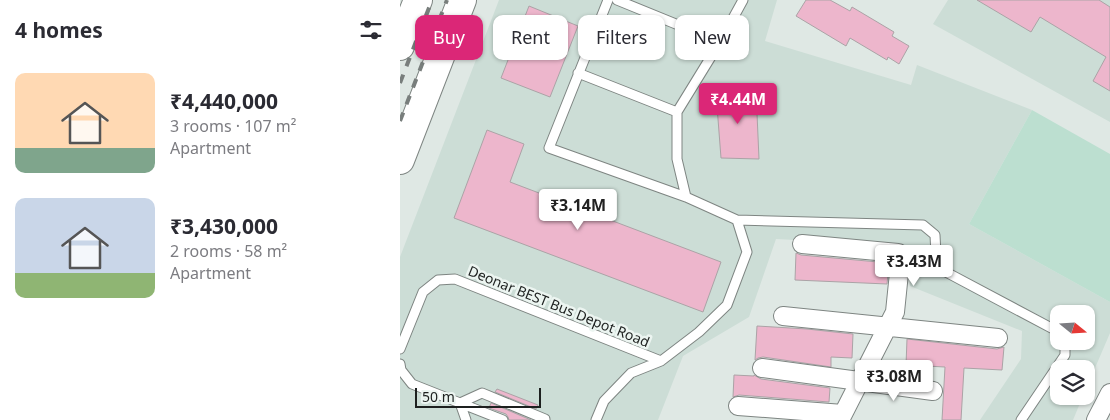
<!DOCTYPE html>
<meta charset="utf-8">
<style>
body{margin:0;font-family:"Noto Sans",sans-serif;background:#f7f7f7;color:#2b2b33;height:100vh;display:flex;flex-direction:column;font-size:19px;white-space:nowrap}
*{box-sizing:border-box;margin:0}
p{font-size:16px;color:#7c7c81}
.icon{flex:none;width:28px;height:28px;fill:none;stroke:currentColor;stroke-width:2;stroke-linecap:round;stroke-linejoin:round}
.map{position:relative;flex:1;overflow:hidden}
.details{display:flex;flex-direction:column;background:#fff;width:400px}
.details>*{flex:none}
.hud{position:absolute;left:15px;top:15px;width:475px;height:45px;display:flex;gap:10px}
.needle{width:32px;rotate:108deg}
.controls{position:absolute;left:650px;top:305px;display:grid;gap:10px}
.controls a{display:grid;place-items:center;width:45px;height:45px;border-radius:10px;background:#fff;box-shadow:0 1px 4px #0004;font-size:25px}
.scale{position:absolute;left:15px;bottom:12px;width:126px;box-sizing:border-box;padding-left:5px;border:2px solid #1d201f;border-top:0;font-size:14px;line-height:18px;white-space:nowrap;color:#1d201f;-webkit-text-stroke:4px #ecf5f1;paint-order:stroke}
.price{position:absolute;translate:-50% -42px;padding:0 11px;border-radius:5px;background:#fff;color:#222;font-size:16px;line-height:32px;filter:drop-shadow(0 1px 2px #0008)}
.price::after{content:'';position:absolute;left:50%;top:30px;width:15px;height:11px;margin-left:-8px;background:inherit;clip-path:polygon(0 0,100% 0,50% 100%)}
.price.current{background:#db2777;color:#fff}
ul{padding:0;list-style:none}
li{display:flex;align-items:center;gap:15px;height:125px;padding:0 15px}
li span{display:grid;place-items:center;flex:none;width:140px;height:100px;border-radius:10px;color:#555}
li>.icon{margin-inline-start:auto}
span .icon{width:60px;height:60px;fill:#fffc;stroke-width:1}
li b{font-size:21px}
h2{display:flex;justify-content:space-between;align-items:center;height:60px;padding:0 15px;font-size:21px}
.pill{padding:0 18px;border-radius:10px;background:#fff;box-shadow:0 1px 4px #0004;font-size:18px;line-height:45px}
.pill.current{background:#db2777;color:#fff}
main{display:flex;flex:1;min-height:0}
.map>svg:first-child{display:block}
</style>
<main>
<section class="details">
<h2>4 homes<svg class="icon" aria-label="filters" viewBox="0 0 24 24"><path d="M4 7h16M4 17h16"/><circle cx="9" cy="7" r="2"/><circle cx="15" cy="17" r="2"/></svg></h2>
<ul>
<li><span style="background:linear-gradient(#ffd9b3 75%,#7fa58c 0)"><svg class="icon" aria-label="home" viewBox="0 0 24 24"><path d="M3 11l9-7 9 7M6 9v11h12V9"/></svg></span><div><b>₹4,440,000</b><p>3 rooms · 107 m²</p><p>Apartment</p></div></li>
<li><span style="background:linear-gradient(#c9d6e8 75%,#8fb573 0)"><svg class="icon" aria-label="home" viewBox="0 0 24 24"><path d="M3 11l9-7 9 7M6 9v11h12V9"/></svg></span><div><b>₹3,430,000</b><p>2 rooms · 58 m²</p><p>Apartment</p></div></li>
</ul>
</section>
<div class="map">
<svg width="710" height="420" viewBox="0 0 710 420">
<rect width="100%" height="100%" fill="#dfe8e4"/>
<path fill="#ccddd6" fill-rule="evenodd" d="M99,0H377L365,41L511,85L517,65L632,110L569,224L710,302V333L686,389V369H659V396H683L673,420H580L621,359L622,331L510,286L507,246L376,239L349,317L283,356L258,420H0V257ZM659,314H686V341H659Z
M548,0H710V122L533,24Z"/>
<path fill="#bcdfd0" d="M632,110L710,154V302L569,224Z"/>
<path fill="#edb6cc" stroke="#aba3a6" d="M406,0H430L450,11L452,7L494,32L492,36L509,46L499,64L488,57L487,60L450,38L446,46L396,16Z
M577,0H699L710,7V91L693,81L706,57L640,17L631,32Z
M129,6L178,26L150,97L101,78Z
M356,91L359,159L321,158L316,93Z
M87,130L124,144L110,182L321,262L303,312L54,218Z
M396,253L401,255L489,263L487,284L395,280Z
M357,326L407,329L453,334L452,358L431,357V367L363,357L358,358L355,360Z
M507,339L597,349L604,347L602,370L564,368L561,420H542L545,367L506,365Z
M334,375L354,376V375L361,379L430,388L429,402L339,395L333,397Z
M97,389L138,405L136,409L95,392Z
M91,403L131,420H109L108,417L106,414L89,408Z"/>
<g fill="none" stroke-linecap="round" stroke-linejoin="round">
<g stroke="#7e8582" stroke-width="11">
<path id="lane" d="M208,0L149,148L286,197
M217,0L320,42
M343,0L320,42L277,112V159L286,197L337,220L523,225L535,235L536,255L544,271L657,331L659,333
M178,73L277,112
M0,349L23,292L38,280L55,279L261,361
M0,364L1,370L12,384L103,420
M66,420L60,403L82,393L145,419V420
M196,420L204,401L231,373L261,361L299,332L327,305L347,252L337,220
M621,420L665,355V341"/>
</g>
<g stroke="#7e8582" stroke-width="20">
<path id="street" d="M402,244L498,253L500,263L495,312L440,420
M383,316L598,338
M362,368L533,391
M338,406L443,414
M696,420L710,393"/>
</g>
<g stroke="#7e8582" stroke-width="30">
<path id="highway" d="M0,46L18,0
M0,160L62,0"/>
</g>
<use href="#lane" stroke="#fff" stroke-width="9"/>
<use href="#street" stroke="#fff" stroke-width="18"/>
<use href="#highway" stroke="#fff" stroke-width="28"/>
<path stroke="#787e7c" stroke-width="4" stroke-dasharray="9 9" stroke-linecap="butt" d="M0,83L32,0
M0,121L47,0"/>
</g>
<g text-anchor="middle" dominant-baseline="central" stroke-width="5" stroke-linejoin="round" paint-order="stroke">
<g font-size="14" fill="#1d201f" stroke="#ecf5f1">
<text transform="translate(159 306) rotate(22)">Deonar BEST Bus Depot Road</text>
</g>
</g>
</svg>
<div class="controls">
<a><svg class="needle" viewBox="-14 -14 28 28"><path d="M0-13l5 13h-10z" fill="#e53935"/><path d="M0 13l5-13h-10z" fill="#7c7c81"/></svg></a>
<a><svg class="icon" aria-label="layers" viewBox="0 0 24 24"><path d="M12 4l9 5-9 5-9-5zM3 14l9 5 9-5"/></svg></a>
</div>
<div class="scale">50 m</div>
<b class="price current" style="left:338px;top:125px">₹4.44M</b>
<b class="price" style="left:178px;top:231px">₹3.14M</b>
<b class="price" style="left:514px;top:287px">₹3.43M</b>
<b class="price" style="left:494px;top:402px">₹3.08M</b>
<div class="hud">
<a class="pill current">Buy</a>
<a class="pill">Rent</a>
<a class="pill">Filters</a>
<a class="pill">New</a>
</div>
</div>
</main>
